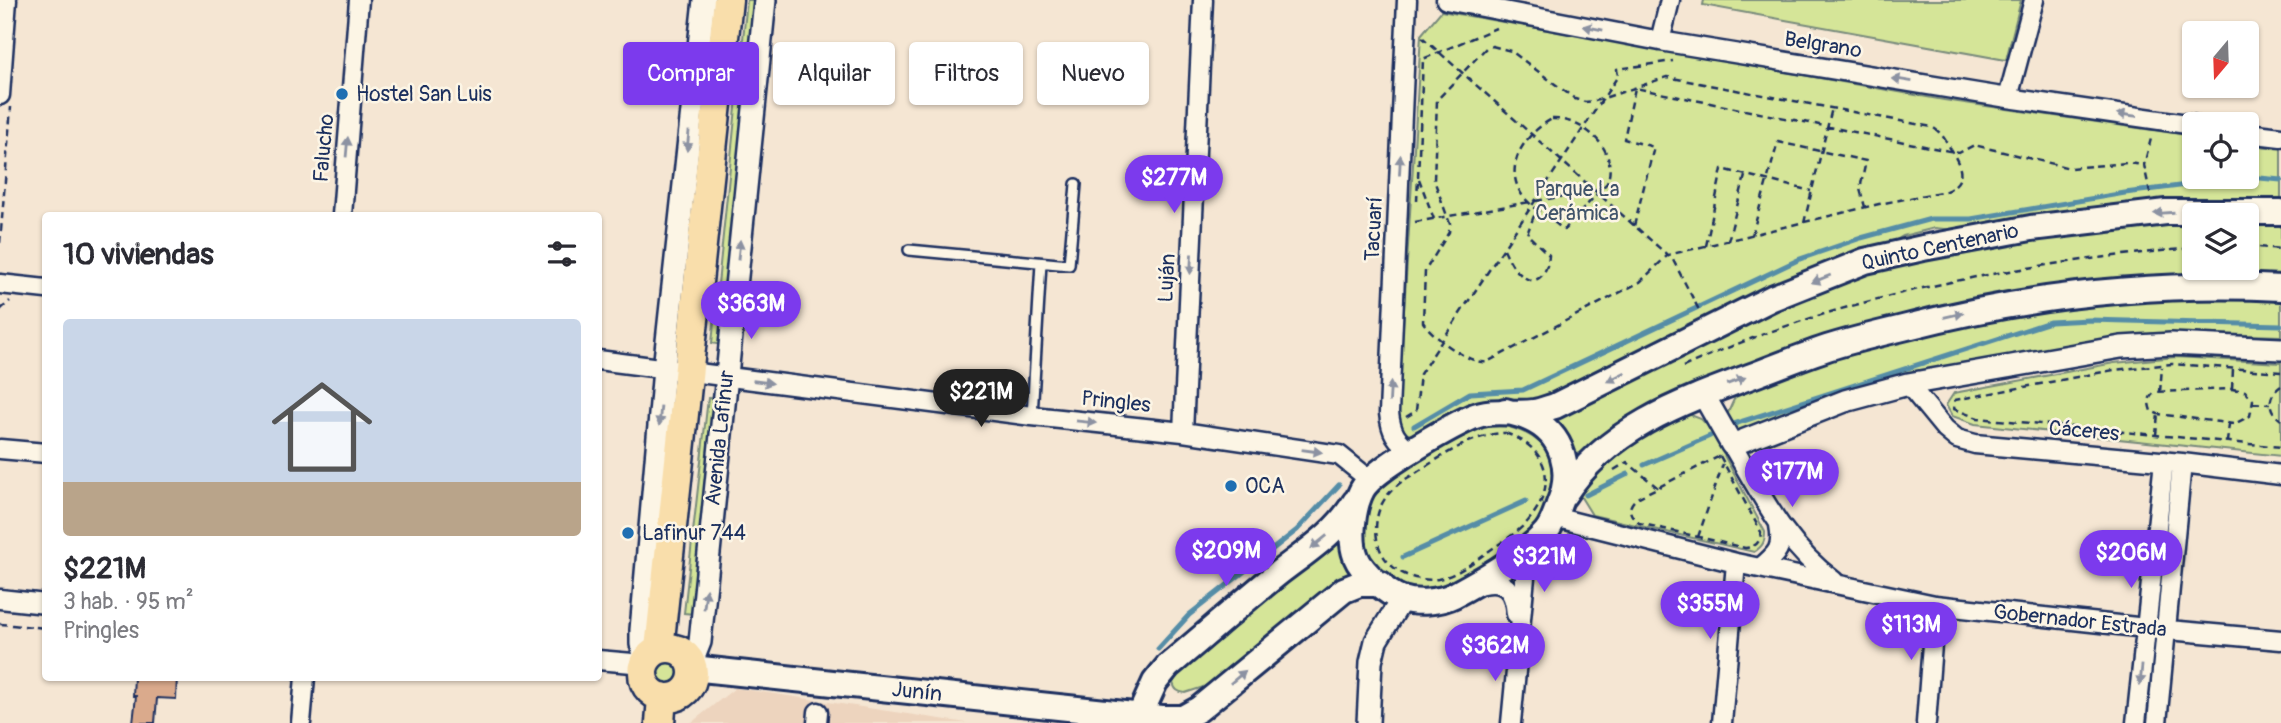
<!DOCTYPE html>
<html lang="es">
<meta charset="utf-8">
<style>
body{margin:0;font-family:Pangolin,sans-serif;background:#f2f2f3;color:#2b2b33;height:100vh;display:flex;flex-direction:column;font-size:26px;white-space:nowrap}
*{box-sizing:border-box;margin:0}
p{font-size:23px;color:#7c7c81}
.icon{flex:none;width:38px;height:38px;fill:none;stroke:currentColor;stroke-width:2;stroke-linecap:round;stroke-linejoin:round}
.map{position:relative;flex:1;overflow:hidden}
.drawer{position:absolute;left:42px;top:212px;width:560px;height:469px;display:flex;flex-direction:column;background:#fff;border-radius:7px;box-shadow:0 2px 5px #0004}
.drawer>*{flex:none}
.banner{position:absolute;left:623px;top:42px;width:665px;height:63px;display:flex;gap:14px}
.needle{width:46px;rotate:199deg}
.controls{position:absolute;left:2182px;top:21px;display:grid;gap:14px}
.controls a{display:grid;place-items:center;width:77px;height:77px;border-radius:7px;background:#fff;box-shadow:0 2px 5px #0004;font-size:35px}
.price{position:absolute;translate:-50% -60px;padding:0 16px;border-radius:24px;background:#7c3aed;color:#fff;font-size:23px;line-height:46px;filter:drop-shadow(0 2px 4px #0008)}
.price::after{content:'';position:absolute;left:50%;top:42px;width:21px;height:16px;margin-left:-10px;background:inherit;clip-path:polygon(0 0,100% 0,50% 100%)}
.price.on{background:#222;color:#fff}
ul{padding:0;list-style:none}
li{display:grid;align-content:center;gap:14px;height:371px;padding:0 21px}
li span{display:grid;place-items:center;height:217px;border-radius:7px;color:#555}
li>.icon{margin-inline-start:auto}
span .icon{width:126px;height:126px;fill:#fffc;stroke-width:1}
li b{font-size:30px}
h2{display:flex;justify-content:space-between;align-items:center;height:84px;padding:0 21px;font-size:30px}
.pill{padding:0 24px;border-radius:7px;background:#fff;box-shadow:0 2px 5px #0004;font-size:24px;line-height:63px}
.pill.on{background:#7c3aed;color:#fff}
.map>svg:first-child{display:block}
</style>
<div class="map">
<svg width="2281" height="723" viewBox="0 0 2281 723">
<rect width="100%" height="100%" fill="#f5e6d3"/>
<filter id="ink" filterUnits="userSpaceOnUse"><feTurbulence type="fractalNoise" baseFrequency=".0143" numOctaves="2"/><feDisplacementMap in="SourceGraphic" scale="14" xChannelSelector="R" yChannelSelector="G"/><feConvolveMatrix kernelMatrix="1 2 1 2 8 2 1 2 1" color-interpolation-filters="sRGB"/></filter>
<g filter="url(#ink)">
<path fill="#edd4be" d="M735,688L967,723H691Z"/>
<path fill="#d5e598" stroke="#788a7b" stroke-width="2" d="M747,0H757L721,345L712,343Z
M1704,0H2021L2006,60L1703,5Z
M1441,11L1944,100L2194,136V177H2247V144L2281,149V204L1964,231L1935,228L1903,236L1881,249L1543,401C1519,402 1494,396 1472,404C1453,411 1423,438 1403,434L1397,424L1421,35Z
M2194,220V268H2247V220H2281V281L1885,322L1577,459L1568,439L1551,419L1716,334L1850,275L2004,240Z
M2281,297V336L2180,333L2122,338L2043,349L1928,371L1738,433L1732,431L1726,417L1736,395L1753,383L1920,331L2122,298Z
M2176,357L2281,363V456L1975,424L1952,416L1946,405L1954,393L2114,363Z
M708,398L717,399L694,614L684,613Z
M1688,414L1701,419L1709,427L1765,532C1765,542 1763,546 1754,552L1592,515L1579,494L1609,454L1630,438Z
M1505,426C1542,435 1560,455 1550,494C1549,501 1548,508 1544,514C1533,530 1474,573 1455,581C1444,585 1432,589 1420,588C1403,588 1390,579 1378,567C1370,560 1367,550 1366,539C1363,525 1365,510 1373,498C1388,476 1457,437 1484,428C1490,426 1498,426 1505,426Z
M1341,536L1352,574L1222,681L1185,693C1178,692 1175,690 1173,683L1176,677L1203,648Z
M2150,653L2156,654L2149,723H2142Z
M668,657L677,660L681,668L678,684L669,689C653,683 654,667 668,657Z"/>
<g fill="none" stroke-linecap="round" stroke-linejoin="round">
<path stroke="#558da7" stroke-width="5" d="M1734,424L2050,322L2089,320L2281,325
M1414,426L1470,393L1523,390L1800,259L1861,238L1931,219H1971L2125,193L2249,177L2281,180
M1644,465L1710,436
M1586,495L1628,474
M1403,557L1526,501
M1158,649L1189,615L1297,530L1339,485"/>
</g>
<path fill="#daaa8c" stroke="#1b2f5e" stroke-width="2" d="M134,677H177L176,699L157,698L155,723H133L136,696H133Z"/>
<g fill="none" stroke-linecap="round" stroke-linejoin="round">
<g stroke="#1b2f5e" stroke-width="14">
<path id="service" d="M909,250L1069,265L1076,184
M1032,416L1041,263"/>
</g>
<g stroke="#1b2f5e" stroke-width="23">
<path id="minor" d="M1407,0L1389,413C1391,432 1396,441 1412,451
M1446,0L1660,41L2008,98L2194,125
M1660,41L1670,0
M0,95L7,0
M2008,98L2034,0
M2247,133L2281,137
M342,215L359,0
M0,284L46,289
M598,360L1032,416L1183,432L1339,455L1370,480
M1908,384L1945,429L1957,439L1975,444L2182,463L2281,475
M1183,432L1203,0
M1732,445C1762,496 1785,545 1834,581
M0,449L46,453
M1554,517L1736,563L1935,605L2146,628L2281,640
M1760,568C1778,553 1783,548 1779,525
M1478,585C1504,579 1514,587 1516,614
M0,599L46,604
M598,660L644,664
M301,723L305,677
M817,723L818,712
M1511,723L1526,567L1537,544
M1722,723L1736,563
M1926,723L1935,605
M2136,723L2164,461
M2157,723L2182,463"/>
</g>
<g stroke="#1b2f5e" stroke-width="26">
<path id="tertiary" d="M1703,394L1732,445L1845,401L1908,384L2121,347L2171,344L2281,349
M646,660L641,644V630L664,369L704,0
M691,665L700,642L765,0
M1368,723L1371,662L1376,641L1402,599"/>
</g>
<g stroke="#1b2f5e" stroke-width="30">
<path id="secondary" d="M1505,411C1513,413 1522,415 1530,419C1564,434 1573,472 1559,504C1556,513 1552,525 1546,532C1525,556 1482,580 1454,595C1440,602 1417,604 1402,599C1386,593 1362,572 1356,557C1349,539 1353,507 1362,490C1372,470 1450,427 1472,417C1493,408 1513,415 1534,412C1541,411 1548,408 1555,406L1772,298L1865,261L1923,248L2031,228L2166,212H2281
M1564,495C1608,427 1684,401 1757,374C1780,365 1803,356 1827,348C1852,340 1878,334 1903,328C2026,296 2154,282 2281,288
M692,668L1162,718H1183L1199,709L1344,590L1359,584H1381
M1140,715L1155,682L1168,666C1204,636 1239,605 1276,575C1304,553 1336,534 1355,502"/>
</g>
<g stroke="#1b2f5e" stroke-width="33">
<path id="primary" d="M643 673a25 25 0 1 1 50 0a25 25 0 1 1-50 0Z
M659,649L728,0
M660,723L662,697"/>
</g>
<path stroke="#1b2f5e" stroke-width="2.5" stroke-dasharray="7 5" stroke-linecap="butt" d="M1422,37L1673,260L1699,310
M1492,46L1511,51L1575,99L1585,102L1595,101L1667,77L1932,127C1941,132 1945,139 1950,148C1960,165 1969,180 1946,191L1879,204L1668,255L1640,282L1487,362C1470,365 1432,336 1423,322L1425,271L1449,232L1450,224L1434,180L1437,100L1486,48Z
M1552,119C1583,118 1620,150 1607,183L1564,230C1551,219 1532,208 1522,195C1502,165 1526,133 1552,119Z
M1419,179L1434,219
M2150,193L2144,165L2152,135
M1417,201L1423,59L1496,28
M1536,201L1595,191
M1415,222L1530,202
M1804,223L1832,108
M1634,226L1654,147L1624,139L1635,88L1959,153L1974,145L2070,168L2127,163L2144,165
M1752,235L1778,142L1866,161L1860,189L1865,207
M1728,241L1745,176
M0,243L11,107
M1706,246L1722,169L1811,191
M2247,246L2281,249
M1504,249C1508,257 1512,267 1520,274C1537,290 1548,272 1549,255L1527,234L1537,208
M0,310L10,301
M1683,367C1843,294 2020,263 2194,248
M2281,372L2172,364L2114,370L1955,400L1954,409L1978,418L2281,447
M2281,386C2267,396 2267,410 2281,420
M2232,389L2245,391L2253,400L2250,416L2234,424L2158,414L2151,411C2148,402 2148,398 2155,392Z
M2232,389L2233,369
M2160,392L2162,367
M2253,403L2270,404
M1406,417L1416,411L1420,374L1618,76L1617,69L1673,61
M1505,433C1550,448 1558,486 1528,521C1517,533 1502,542 1489,551C1473,562 1458,575 1438,579C1411,583 1382,568 1377,539C1373,513 1383,495 1404,480C1435,462 1469,434 1505,433Z
M2156,435L2158,414
M2227,442L2229,424
M1720,456L1761,532C1760,543 1756,547 1745,548L1639,523C1629,515 1626,507 1637,498Z
M1614,470L1627,462L1658,488
M1698,537L1723,464
M0,624L46,628"/>
<use href="#service" stroke="#fcf5e5" stroke-width="9"/>
<use href="#minor" stroke="#fcf5e5" stroke-width="18"/>
<use href="#tertiary" stroke="#fcf5e5" stroke-width="21"/>
<use href="#secondary" stroke="#fcf5e5" stroke-width="24"/>
<use href="#primary" stroke="#f9deab" stroke-width="28"/>
</g>
<defs><path id="oneway-solid" d="M-6-.8H1V-3.2L6.5 0L1 3.2V.8H-6Z" transform="scale(1.75)"/></defs>
<g fill="#8c92a2">
<use href="#oneway-solid" transform="translate(1593 28) rotate(-169)"/>
<use href="#oneway-solid" transform="translate(1902 80) rotate(-171)"/>
<use href="#oneway-solid" transform="translate(2127 115) rotate(-172)"/>
<use href="#oneway-solid" transform="translate(688 141) rotate(96)"/>
<use href="#oneway-solid" transform="translate(347 147) rotate(-85)"/>
<use href="#oneway-solid" transform="translate(1400 165) rotate(-87)"/>
<use href="#oneway-solid" transform="translate(2164 213) rotate(176)"/>
<use href="#oneway-solid" transform="translate(739 250) rotate(-84)"/>
<use href="#oneway-solid" transform="translate(1191 264) rotate(93)"/>
<use href="#oneway-solid" transform="translate(1821 279) rotate(158)"/>
<use href="#oneway-solid" transform="translate(1954 315) rotate(-13)"/>
<use href="#oneway-solid" transform="translate(1616 377) rotate(153)"/>
<use href="#oneway-solid" transform="translate(1736 381) rotate(-20)"/>
<use href="#oneway-solid" transform="translate(763 382) rotate(7)"/>
<use href="#oneway-solid" transform="translate(1390 392) rotate(-87)"/>
<use href="#oneway-solid" transform="translate(660 416) rotate(95)"/>
<use href="#oneway-solid" transform="translate(1086 422) rotate(6)"/>
<use href="#oneway-solid" transform="translate(1312 451) rotate(8)"/>
<use href="#oneway-solid" transform="translate(1319 542) rotate(141)"/>
<use href="#oneway-solid" transform="translate(705 599) rotate(-84)"/>
<use href="#oneway-solid" transform="translate(2141 675) rotate(96)"/>
<use href="#oneway-solid" transform="translate(1238 677) rotate(-40)"/>
</g>
</g>
<g fill="#1f6fb2" stroke="#fcf5e5" stroke-width="2.5">
<circle cx="342" cy="94" r="7"/>
<circle cx="1231" cy="486" r="7"/>
<circle cx="628" cy="533" r="7"/>
</g>
<g text-anchor="middle" dominant-baseline="central" stroke-width="5" stroke-linejoin="round" paint-order="stroke">
<g font-size="21" fill="#1b2f5e" stroke="#fcf5e5">
<text transform="translate(1823 45) rotate(9)">Belgrano</text>
<text transform="translate(324 148) rotate(-85)">Falucho</text>
<text transform="translate(1374 229) rotate(-87)">Tacuarí</text>
<text transform="translate(1940 247) rotate(-12)">Quinto Centenario</text>
<text transform="translate(1167 278) rotate(-87)">Luján</text>
<text transform="translate(1116 402) rotate(6)">Pringles</text>
<text transform="translate(2084 431) rotate(5)">Cáceres</text>
<text transform="translate(720 438) rotate(-84)">Avenida Lafinur</text>
<text transform="translate(2080 621) rotate(6)">Gobernador Estrada</text>
<text transform="translate(917 692) rotate(6)">Junín</text>
</g>
<g font-size="21" fill="#1b2f5e" stroke="#fcf5e5" text-anchor="start">
<text x="356" y="94">Hostel San Luis</text>
<text x="1245" y="486">OCA</text>
<text x="642" y="533">Lafinur 744</text>
</g>
<g font-size="21" fill="#40536a" stroke="#fcf5e5">
<text x="1577" y="189">Parque La<tspan x="1577" dy="24">Cerámica</tspan></text>
</g>
</g>
</svg>
<div class="controls">
<a><svg class="needle" viewBox="-14 -14 28 28"><path d="M0-13l5 13h-10z" fill="#e53935"/><path d="M0 13l5-13h-10z" fill="#7c7c81"/></svg></a>
<a><svg class="icon" aria-label="locate" viewBox="0 0 24 24"><circle cx="12" cy="12" r="6"/><path d="M12 2v4M12 18v4M2 12h4M18 12h4"/></svg></a>
<a><svg class="icon" aria-label="layers" viewBox="0 0 24 24"><path d="M12 4l9 5-9 5-9-5zM3 14l9 5 9-5"/></svg></a>
</div>
<b class="price" style="left:1174px;top:215px">$277M</b>
<b class="price" style="left:751px;top:341px">$363M</b>
<b class="price on" style="left:981px;top:429px">$221M</b>
<b class="price" style="left:1792px;top:509px">$177M</b>
<b class="price" style="left:1226px;top:588px">$209M</b>
<b class="price" style="left:2131px;top:590px">$206M</b>
<b class="price" style="left:1544px;top:594px">$321M</b>
<b class="price" style="left:1710px;top:641px">$355M</b>
<b class="price" style="left:1911px;top:662px">$113M</b>
<b class="price" style="left:1495px;top:683px">$362M</b>
<div class="banner">
<a class="pill on">Comprar</a>
<a class="pill">Alquilar</a>
<a class="pill">Filtros</a>
<a class="pill">Nuevo</a>
</div>
<section class="drawer">
<h2>10 viviendas<svg class="icon" aria-label="filters" viewBox="0 0 24 24"><path d="M4 7h16M4 17h16"/><circle cx="9" cy="7" r="2"/><circle cx="15" cy="17" r="2"/></svg></h2>
<ul>
<li><span style="background:linear-gradient(#c9d6e8 75%,#b9a48a 0)"><svg class="icon" aria-label="home" viewBox="0 0 24 24"><path d="M3 11l9-7 9 7M6 9v11h12V9"/></svg></span><div><b>$221M</b><p>3 hab. · 95 m²</p><p>Pringles</p></div></li>
</ul>
</section>
</div>
